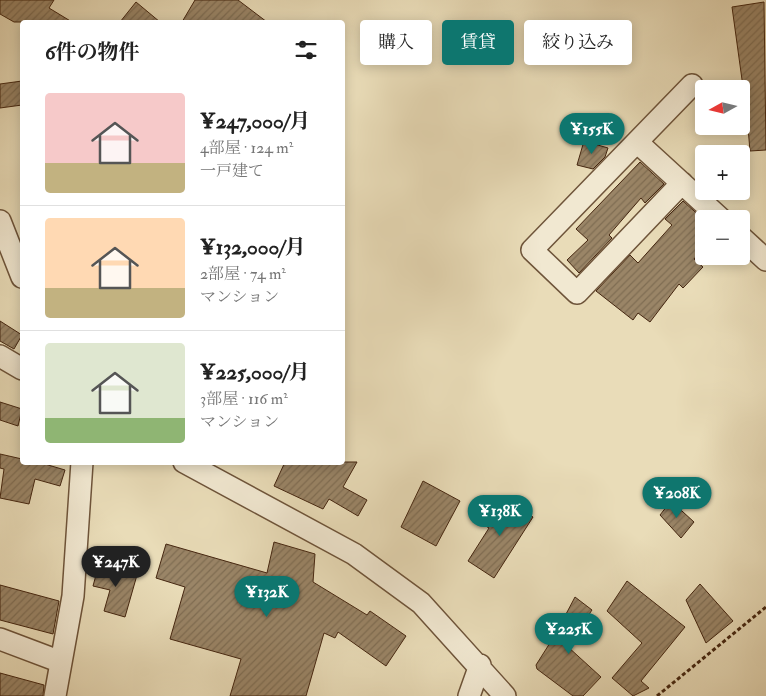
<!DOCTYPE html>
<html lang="ja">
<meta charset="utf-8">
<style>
body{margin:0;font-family:"IM FELL Double Pica","Noto Serif JP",serif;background:#f2f2f2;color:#222;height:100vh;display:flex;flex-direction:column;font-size:19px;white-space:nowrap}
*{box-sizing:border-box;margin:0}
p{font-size:16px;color:#767676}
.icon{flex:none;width:28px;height:28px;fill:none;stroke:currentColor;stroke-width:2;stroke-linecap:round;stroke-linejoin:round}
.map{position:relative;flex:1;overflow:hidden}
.panel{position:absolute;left:20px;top:20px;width:325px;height:445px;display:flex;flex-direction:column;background:#fff;border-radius:5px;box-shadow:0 2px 12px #0003}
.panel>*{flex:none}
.banner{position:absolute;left:360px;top:20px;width:330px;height:45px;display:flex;gap:10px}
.needle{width:32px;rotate:262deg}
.controls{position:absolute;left:695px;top:80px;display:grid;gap:10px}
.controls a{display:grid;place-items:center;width:55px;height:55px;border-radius:5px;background:#fff;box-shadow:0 2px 12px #0003;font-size:25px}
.price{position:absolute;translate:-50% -42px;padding:0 11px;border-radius:18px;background:#0f766e;color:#fff;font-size:16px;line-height:32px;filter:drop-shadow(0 1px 2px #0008)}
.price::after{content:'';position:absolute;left:50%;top:30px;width:15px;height:11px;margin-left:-8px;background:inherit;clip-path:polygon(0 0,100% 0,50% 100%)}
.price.current{background:#222;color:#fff}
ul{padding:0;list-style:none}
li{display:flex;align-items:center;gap:15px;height:125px;padding:0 25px}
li+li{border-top:1px solid #e0e0e0}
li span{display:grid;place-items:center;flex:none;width:140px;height:100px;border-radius:5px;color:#555}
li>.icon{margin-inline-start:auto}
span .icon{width:60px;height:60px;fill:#fffc;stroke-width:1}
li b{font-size:21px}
h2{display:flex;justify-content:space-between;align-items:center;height:60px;padding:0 25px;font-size:21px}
.chip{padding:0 18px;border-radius:5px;background:#fff;box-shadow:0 2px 12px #0003;font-size:18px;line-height:45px}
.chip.current{background:#0f766e;color:#fff}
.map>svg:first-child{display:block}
</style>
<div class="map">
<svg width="766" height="696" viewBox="0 0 766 696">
<defs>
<pattern id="building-hatch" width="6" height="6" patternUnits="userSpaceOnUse" patternTransform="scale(1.25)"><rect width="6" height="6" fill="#9a8567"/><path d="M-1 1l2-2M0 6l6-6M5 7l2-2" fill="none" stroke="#7f6d53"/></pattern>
</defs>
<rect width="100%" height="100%" fill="#e9dcb8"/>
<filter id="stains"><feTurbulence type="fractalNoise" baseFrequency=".004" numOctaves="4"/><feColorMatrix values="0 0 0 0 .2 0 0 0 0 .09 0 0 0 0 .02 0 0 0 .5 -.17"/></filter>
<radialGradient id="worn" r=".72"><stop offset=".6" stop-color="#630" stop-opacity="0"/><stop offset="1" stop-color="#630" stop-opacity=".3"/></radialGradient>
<path fill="url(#building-hatch)" stroke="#452610" d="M0,0H54L49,8L72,22H14L0,14Z
M195,0H238L267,22H182Z
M136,2L160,22H120Z
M764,2L766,150L750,151L747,116L732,7Z
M22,81V105L0,108V84Z
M584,141L608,148L605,157L593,169L577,165Z
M640,162L664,184L645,203L641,198L609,235L612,238L579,273L567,260L588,240L576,229Z
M683,201L704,220V248L694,259L703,267L683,288L679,284L650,322L638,313L633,320L596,291L630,255L638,263L672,225L665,219Z
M0,321L22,335L14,349L0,341Z
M0,402L22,409L18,426L0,420Z
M0,454L22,459V462H38L65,470L60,486L35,479L29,504L0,498L4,469L0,468Z
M285,462H357L343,487L367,500L358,516L329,499L323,509L274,486Z
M423,481L460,501L436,546L401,527Z
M501,497L533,517L494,578L468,561L489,528L484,525Z
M671,501L694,522L681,538L660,515Z
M274,542L315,554L313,582L367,615L370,611L406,636L386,666L338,632L335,638L324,633L306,696H230L241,659L170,639L185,587L156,578L166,544L267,573Z
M99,564L137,575L125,617L104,611L110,590L93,586Z
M627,581L685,627L641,681L649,688L633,696L612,678L642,643L607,611Z
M700,584L733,621L706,643L686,600Z
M0,585L59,601L53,634L0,620Z
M575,597L592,610L567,646L601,677L583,696H573L537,669L536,665L555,635Z
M0,673L44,685L43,696H0Z"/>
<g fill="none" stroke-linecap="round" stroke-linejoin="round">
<g stroke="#6e543a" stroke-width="24">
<path id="minor" d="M638,143L721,219
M682,183L577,293L532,250L692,85
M0,221L22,277
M741,237L766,260
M0,356L22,369
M184,462L354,554L421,603L505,696
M0,639L61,662
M55,696L73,596L82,462
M469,696L480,665"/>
</g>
<path stroke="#452610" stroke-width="3" stroke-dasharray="4 2.5" stroke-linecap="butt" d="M657,696L766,607"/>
<use href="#minor" stroke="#f1e8d1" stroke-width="21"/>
</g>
<rect width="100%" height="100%" filter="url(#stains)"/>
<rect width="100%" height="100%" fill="url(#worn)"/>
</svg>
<div class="controls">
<a><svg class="needle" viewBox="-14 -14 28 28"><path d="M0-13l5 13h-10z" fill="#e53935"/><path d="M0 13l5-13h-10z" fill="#767676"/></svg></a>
<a>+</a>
<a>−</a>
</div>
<b class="price" style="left:592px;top:155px">¥155K</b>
<b class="price" style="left:677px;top:519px">¥208K</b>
<b class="price" style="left:500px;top:537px">¥138K</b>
<b class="price current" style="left:116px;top:588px">¥247K</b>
<b class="price" style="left:267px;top:618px">¥132K</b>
<b class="price" style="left:569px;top:655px">¥225K</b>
<div class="banner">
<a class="chip">購入</a>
<a class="chip current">賃貸</a>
<a class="chip">絞り込み</a>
</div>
<section class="panel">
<h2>6件の物件<svg class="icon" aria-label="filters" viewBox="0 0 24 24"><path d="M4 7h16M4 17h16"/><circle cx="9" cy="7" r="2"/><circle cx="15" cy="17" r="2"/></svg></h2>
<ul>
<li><span style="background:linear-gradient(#f6c9c9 70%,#c2b280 0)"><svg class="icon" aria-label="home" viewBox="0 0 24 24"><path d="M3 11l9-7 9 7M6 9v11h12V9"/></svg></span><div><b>¥247,000/月</b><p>4部屋 · 124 m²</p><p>一戸建て</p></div></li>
<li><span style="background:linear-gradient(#ffd9b3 70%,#c2b280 0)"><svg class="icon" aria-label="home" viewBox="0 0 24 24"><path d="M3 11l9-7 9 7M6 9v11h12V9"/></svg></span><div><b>¥132,000/月</b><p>2部屋 · 74 m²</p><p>マンション</p></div></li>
<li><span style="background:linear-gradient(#dfe7d0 75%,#8fb573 0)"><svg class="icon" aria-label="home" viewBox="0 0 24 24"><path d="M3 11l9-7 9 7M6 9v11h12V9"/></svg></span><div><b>¥225,000/月</b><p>3部屋 · 116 m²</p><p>マンション</p></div></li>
</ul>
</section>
</div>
